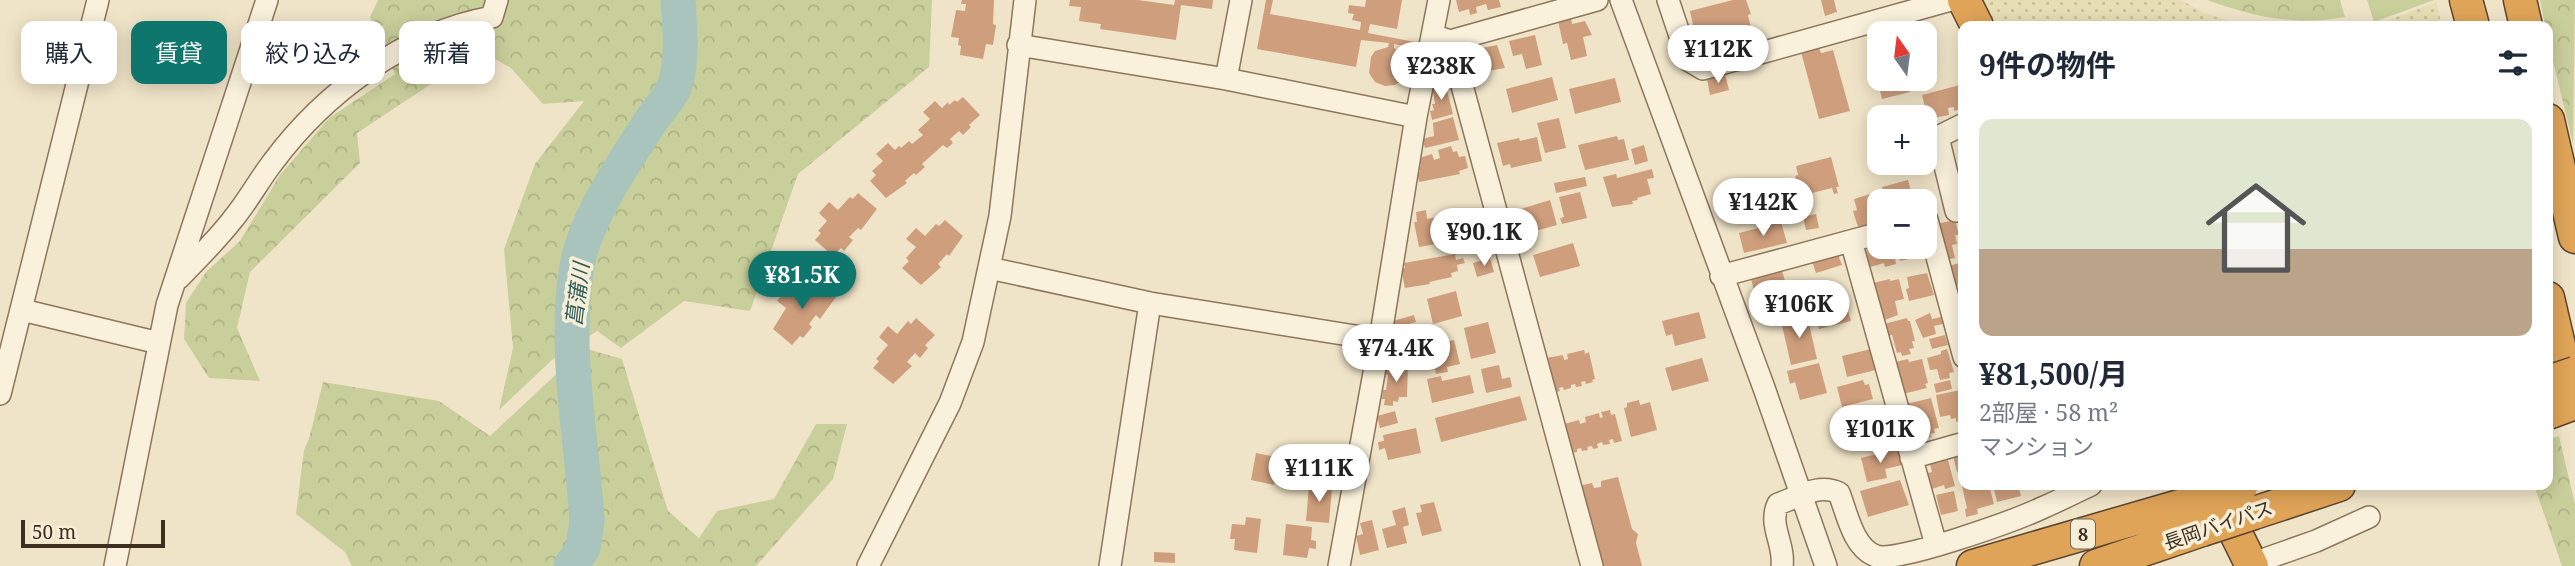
<!DOCTYPE html>
<html lang="ja">
<meta charset="utf-8">
<style>
body{margin:0;font-family:"Noto Serif","Noto Sans JP",serif;background:#f2f2f3;color:#1f2937;height:100vh;display:flex;flex-direction:column;font-size:26px;white-space:nowrap}
*{box-sizing:border-box;margin:0}
p{font-size:23px;color:#747a83}
.icon{flex:none;width:38px;height:38px;fill:none;stroke:currentColor;stroke-width:2;stroke-linecap:round;stroke-linejoin:round}
.map{position:relative;flex:1;overflow:hidden}
.panel{position:absolute;left:1958px;top:21px;width:595px;height:469px;display:flex;flex-direction:column;background:#fff;border-radius:14px;box-shadow:0 4px 18px #0003}
.panel>*{flex:none}
.hud{position:absolute;left:21px;top:21px;width:665px;height:63px;display:flex;gap:14px}
.needle{width:46px;rotate:346deg}
.tools{position:absolute;left:1867px;top:21px;display:grid;gap:14px}
.tools a{display:grid;place-items:center;width:70px;height:70px;border-radius:14px;background:#fff;box-shadow:0 4px 18px #0003;font-size:35px}
.scale{position:absolute;left:21px;bottom:18px;width:144px;box-sizing:border-box;padding-left:7px;border:4px solid #3d2e20;border-top:0;font-size:19px;line-height:24px;white-space:nowrap;color:#3d2e20;-webkit-text-stroke:5px #f7eed8;paint-order:stroke}
.price{position:absolute;translate:-50% -60px;padding:0 16px;border-radius:24px;background:#fff;color:#222;font-size:23px;line-height:46px;filter:drop-shadow(0 2px 4px #0008)}
.price::after{content:'';position:absolute;left:50%;top:42px;width:21px;height:16px;margin-left:-10px;background:inherit;clip-path:polygon(0 0,100% 0,50% 100%)}
.price.active{background:#0f766e;color:#fff}
ul{padding:0;list-style:none}
li{display:grid;align-content:center;gap:14px;height:371px;padding:0 21px}
li span{display:grid;place-items:center;height:217px;border-radius:14px;color:#555}
li>.icon{margin-inline-start:auto}
span .icon{width:126px;height:126px;fill:#fffc;stroke-width:1}
li b{font-size:30px}
h2{display:flex;justify-content:space-between;align-items:center;height:84px;padding:0 21px;font-size:30px}
.chip{padding:0 24px;border-radius:14px;background:#fff;box-shadow:0 4px 18px #0003;font-size:24px;line-height:63px}
.chip.active{background:#0f766e;color:#fff}
.map>svg:first-child{display:block}
</style>
<div class="map">
<svg width="2575" height="566" viewBox="0 0 2575 566">
<defs>
<pattern id="farmland-dots" width="8" height="8" patternUnits="userSpaceOnUse" patternTransform="scale(1.75)"><rect width="8" height="8" fill="#e6deb5"/><path d="M2 2h.1M6 6h.1" fill="none" stroke="#c6bf9b" stroke-width="1.8" stroke-linecap="round"/></pattern>
<pattern id="forest-crowns" width="20" height="18" patternUnits="userSpaceOnUse" patternTransform="scale(1.75)"><rect width="20" height="18" fill="#c9cf9b"/><path d="M2 6a3 3 0 1 1 6 0M12 15a3 3 0 1 1 6 0" fill="none" stroke="#aeb285"/></pattern>
</defs>
<rect width="100%" height="100%" fill="#f0e4c8"/>
<path fill="url(#farmland-dots)" d="M1976,0H2181L2204,13L2244,26H1990Z
M2436,2L2442,26H2376V25Z"/>
<path fill="#c9cf9b" d="M2367,0H2434L2374,22Z"/>
<path fill="url(#forest-crowns)" d="M378,0H932L929,67L798,174L750,311L684,301L621,348L597,331L552,360L499,410L513,348L504,249L535,164L584,101L543,104L511,68L481,51L357,133L360,163L250,272L237,328L260,381L209,378L184,339L186,303L206,272L240,241L280,175L329,118L395,74L370,17Z
M2207,0H2340L2345,17C2295,26 2254,17 2207,0Z
M2540,0H2575L2573,144L2548,40V26H2545Z
M584,348L622,359L668,511L699,538L717,511L774,499L816,424H847L833,479L756,566H352L345,552L296,514L304,450L309,439L323,382L439,401L490,436Z
M2559,436L2575,504V566H2562L2534,485H2548V440Z"/>
<g fill="none" stroke-linecap="round" stroke-linejoin="round">
<path stroke="#a9c4bc" stroke-width="35" d="M571,566L583,548L587,521C582,436 563,351 577,266C585,219 623,165 648,125C656,112 670,99 675,85C683,59 680,26 678,0"/>
</g>
<path fill="#cf9f7d" d="M962,0H994L993,24L996,25L993,45L986,44L983,59L960,55L961,46L958,45L959,38L951,37L956,10L965,11L966,4H961Z
M1070,0H1138L1174,5L1175,0H1213L1212,9L1181,5L1176,40L1100,29L1101,24L1079,21L1081,7L1069,6Z
M1266,0H1273L1270,14L1360,30L1361,22L1352,20L1354,14L1348,13L1349,5L1365,7L1366,0H1402L1397,29L1370,24L1368,33L1415,42L1414,48L1394,44V48L1405,56L1408,63L1404,79L1395,85L1385,86L1375,82L1369,73L1371,57L1375,51L1388,47L1389,43L1361,40L1356,67L1257,49Z
M1456,0H1499L1501,7L1488,10L1486,4L1476,7L1477,13L1470,15L1469,9L1459,12Z
M1733,0H1746L1751,14L1748,15L1751,28L1697,43L1690,11Z
M1821,0H1834L1837,12L1825,16Z
M1571,18L1572,24L1585,21L1592,35L1583,37L1587,56L1571,60L1567,43L1563,44L1558,21Z
M1535,35L1542,65L1526,69L1522,54L1513,56L1509,41Z
M1880,38V79H1907L1910,92L1882,99L1868,41Z
M1497,45L1505,68L1488,71L1489,76L1469,81L1463,57L1470,56L1469,51H1483L1482,48Z
M1819,47L1821,53L1833,50L1850,111L1819,119L1801,52Z
M1725,74L1729,90L1710,95L1707,79Z
M1552,77L1558,100L1512,113L1506,89Z
M1615,78L1621,102L1575,114L1569,89Z
M1445,83L1453,114L1432,120L1430,111L1434,110L1432,104H1435L1432,86Z
M1960,85L1964,108L1954,111V107L1948,108L1949,115L1928,119L1922,95Z
M963,97L980,115L969,125L971,127L963,135L959,131L950,139L953,143L947,148L943,145L922,164L925,167L916,175L914,173L905,181L907,183L886,198L870,181L876,175L872,171L883,161L876,154L888,143L895,150L899,146L901,148L909,141L912,144L923,135L918,130L930,119L923,112L935,101L942,108L948,102L949,105L955,100L957,102Z
M1453,117L1459,140L1425,148L1422,139L1434,136L1433,123Z
M1559,118L1566,148L1545,153L1537,123Z
M1617,136L1618,140L1624,139L1629,160L1585,170L1578,145Z
M1537,137L1542,161L1511,168L1510,164L1503,166L1497,143L1519,138L1520,141Z
M1644,145L1648,161L1635,165L1631,149Z
M1451,146L1453,152L1457,151L1459,157L1465,156L1468,168L1459,171L1460,174L1419,182L1417,173L1420,172L1419,167L1421,166L1419,158L1432,154L1434,160L1440,158L1438,150Z
M1831,157L1839,187H1836L1838,193L1834,194L1832,188L1804,195L1800,181L1797,182L1795,176L1798,175L1796,166Z
M1652,169L1654,178L1647,179L1651,194L1637,198L1638,200L1632,201L1633,204L1612,207L1603,177L1616,174L1617,178Z
M1585,177L1587,186L1556,193L1554,183Z
M1908,180L1913,199L1910,201H1880V213L1875,214L1877,222L1859,227L1857,224L1853,211L1857,210L1854,199L1883,190L1882,187Z
M1580,192L1587,218L1562,224L1560,218L1564,217L1559,197Z
M858,193L877,209L861,230L858,228L849,237L853,240L844,251L841,248L833,256L815,240L821,233L818,231L827,221L819,213L829,202L838,210L850,197L853,199Z
M1550,200L1557,225L1517,236L1511,212Z
M1426,210L1427,219L1449,215V217L1454,216L1458,236L1452,237L1453,241L1419,247L1414,222H1417L1416,212Z
M1816,214L1819,228L1806,230L1803,217Z
M945,220L963,236L949,256L947,254L938,264L941,267L921,285L902,268L909,261L906,258L916,247L906,239L916,228L925,236L936,224L939,226Z
M1955,220L1959,235H1955L1957,244L1952,245L1955,258L1942,261L1932,225Z
M1781,222L1787,243L1744,253L1739,233Z
M1880,240V247H1893L1896,264L1885,267L1884,263L1870,267L1865,243Z
M1573,243L1580,266L1540,277L1533,255Z
M1897,247H1920L1922,256L1900,261Z
M1836,249L1842,265L1816,273L1811,258Z
M1455,254L1456,260L1463,258L1465,263L1457,265L1458,271L1451,273L1452,277L1429,282L1430,284L1405,288L1401,269L1405,268L1404,263Z
M1490,258L1494,272L1477,277L1473,263Z
M1964,262V284L1956,286L1954,278L1947,279L1944,267Z
M1781,266L1787,289L1756,298L1750,275Z
M1927,273L1934,295L1909,301L1906,289L1909,288L1907,277Z
M1890,279V281L1899,279L1904,299L1895,301L1898,315L1882,321L1873,283Z
M816,280L836,297L820,319L816,315L809,324L812,327L803,338L800,336L792,345L773,329L786,308L777,301L788,288L797,296L806,285L809,288Z
M1832,280L1834,295L1808,300L1805,286Z
M1456,291L1462,316L1433,324L1427,299Z
M1846,304L1851,321L1819,329L1815,312Z
M1699,312L1706,338L1675,346L1672,334L1666,336L1662,321Z
M1930,313L1932,319L1941,317L1943,324L1934,326L1936,334L1923,338L1915,320Z
M1414,315L1416,322L1395,328L1393,321Z
M1807,315L1817,359L1791,365L1781,321Z
M916,318L935,335L925,345L928,348L920,358L915,353L907,362L912,366L893,384L873,368L879,361L876,359L888,345L879,337L888,326L897,334L908,321L911,324Z
M1907,318L1908,321H1910L1915,341H1912L1914,348L1909,349L1911,354L1902,356L1901,352L1897,353L1892,335L1887,336L1884,324Z
M1488,322L1496,353L1471,359L1464,328Z
M1945,335L1948,345L1932,349L1929,339Z
M1454,340L1460,364L1447,367L1448,372L1436,374L1435,368L1432,369L1430,362L1433,361L1428,346Z
M1871,349L1876,370L1847,377L1842,356Z
M1947,349L1954,372L1949,373L1950,378L1940,380L1937,369L1930,370L1927,358L1941,354V351Z
M1584,350L1585,354L1589,352L1595,379L1592,380L1593,382L1586,384L1585,381L1581,382L1582,386L1576,387L1575,384L1571,385V388L1564,390L1563,387L1559,388L1560,391L1552,393L1546,358L1563,355L1564,360L1568,359L1567,354Z
M1702,358L1709,381L1672,391L1665,368Z
M1908,359L1909,362L1922,359L1928,383L1925,384L1927,388L1903,394L1895,362Z
M1819,363L1827,393L1800,400L1795,382L1790,384L1787,371Z
M1390,364L1408,365L1407,397H1399L1398,402L1393,401V406L1384,405L1385,399H1382L1383,390H1386L1388,375L1384,374L1385,368L1390,369Z
M1499,365L1502,379L1510,377L1512,387L1486,393L1481,369Z
M1470,375L1474,393L1432,403L1427,379L1441,376L1442,381Z
M1863,380L1865,385L1869,384L1873,399L1842,407L1837,387Z
M1950,380L1952,389L1936,393L1934,384Z
M1961,390L1964,420L1956,422V418L1951,419L1950,415L1940,417L1936,395Z
M1520,396L1527,420L1441,442L1435,418Z
M1931,398L1939,428L1934,429L1935,433L1930,434L1931,437L1915,441L1906,404Z
M1639,400L1640,405L1650,402L1657,430L1631,437L1624,408L1627,407V403Z
M1610,410L1611,415L1615,414L1622,441L1614,443L1613,439L1609,440L1610,444L1603,445L1602,442L1597,444L1598,448L1593,449L1592,446L1587,447L1588,450L1582,451L1581,448L1577,449V452L1571,453L1564,424L1579,420L1580,424L1586,422L1585,417L1599,413L1600,418L1603,417L1601,412Z
M1395,411L1398,423L1380,428L1377,416Z
M1416,428L1421,453L1388,460L1385,448L1379,450L1378,442L1384,441L1383,435Z
M1898,449L1902,465L1885,469L1887,478L1867,482L1861,458Z
M1256,453L1280,458L1274,485L1251,480Z
M1964,453V471L1957,472L1953,456Z
M1948,460L1955,486L1945,489L1944,485L1932,489L1928,473L1932,472L1930,464Z
M1618,477L1632,529L1638,534L1636,543L1642,566H1598L1578,486L1592,483L1594,488L1601,487V481Z
M1900,480L1909,505L1868,517L1860,491Z
M1967,485H1989L1994,504L1977,509L1978,514L1966,517L1965,509L1967,508L1962,486Z
M1993,485H2018L2021,496L1997,502Z
M1309,486L1332,488L1329,523L1306,521Z
M1954,491L1958,511L1941,515L1936,495Z
M1434,502L1442,531L1422,536L1416,513L1422,512L1420,505Z
M1405,507L1409,525L1403,527L1407,543L1387,548L1382,529L1396,525L1392,511Z
M1246,517L1261,519L1257,553L1234,550L1235,539H1230L1232,524L1245,525Z
M1372,520L1379,550L1360,555L1356,536L1363,534L1360,523Z
M1286,524L1312,527L1311,540L1316,541V549L1309,548L1307,558L1283,555Z
M1154,552L1175,553V563L1154,562Z"/>
<g fill="none" stroke-linecap="round" stroke-linejoin="round">
<g stroke="#8d765c" stroke-width="24">
<path id="minor" d="M1621,0L1764,388L1826,566
M1668,0L1688,60L1703,69L1951,0
M1438,37L1450,41L1597,0
M1450,41L1592,566
M1018,45L1226,79L1416,117
M1226,79L1241,0
M1956,211L1938,137L1964,124
M1927,220L1964,357
M1851,241L1936,545
M989,268L1150,303L1380,340
M1721,276L1880,233
M179,278C197,259 217,240 233,219C248,201 259,180 273,162C325,92 405,33 492,17L497,0
M22,310L159,343
M0,394L98,0
M1911,458L1964,443
M115,566L167,305L267,0
M868,566L950,403L973,342L1000,216L1025,0
M1110,566L1150,303
M1339,566L1380,340L1416,117L1439,0
M1782,566C1785,544 1768,525 1778,504C1798,497 1819,483 1839,493C1847,513 1853,548 1876,556C1898,563 2016,520 2042,508C2058,501 2074,493 2091,485
M2245,566L2316,541L2369,517"/>
</g>
<g stroke="#5b4430" stroke-width="35">
<path id="highway" d="M1964,0L1977,26
M2466,0L2473,26
M2520,0L2526,26
M2548,120L2575,237
M2548,298L2572,401
M2219,499L2252,566
M2254,513L2339,485
M1973,566L2193,502
M2096,566L2202,530"/>
</g>
<use href="#minor" stroke="#faf1dc" stroke-width="21"/>
<use href="#highway" stroke="#e0a458" stroke-width="32"/>
<g stroke="#5b4430" stroke-width="35" stroke-linecap="butt">
<path id="highway-bridge" d="M2548,382L2575,373
M2548,413L2575,403
M2193,502L2241,487
M2202,530L2254,513"/>
</g>
<use href="#highway-bridge" stroke="#e0a458" stroke-width="32"/>
</g>
<g text-anchor="middle" dominant-baseline="central" stroke-width="7" stroke-linejoin="round" paint-order="stroke">
<rect fill="#f7eed8" stroke="#756857" stroke-width="2" x="2071" y="519.5" width="24" height="29" rx="5"/>
<g font-size="18" font-weight="bold" fill="#3d2e20">
<text x="2083" y="534">8</text>
</g>
<g font-size="19" fill="#3d2e20" stroke="#f7eed8">
<text transform="translate(2218 525) rotate(-19)">長岡バイパス</text>
</g>
<g font-size="21" font-style="italic" fill="#2f5d5a" stroke="#f7eed8">
<text transform="translate(577 294) rotate(-83)">菖蒲川</text>
</g>
</g>
</svg>
<div class="tools">
<a><svg class="needle" viewBox="-14 -14 28 28"><path d="M0-13l5 13h-10z" fill="#e53935"/><path d="M0 13l5-13h-10z" fill="#747a83"/></svg></a>
<a>+</a>
<a>−</a>
</div>
<div class="scale">50 m</div>
<b class="price" style="left:1718px;top:85px">¥112K</b>
<b class="price" style="left:1441px;top:102px">¥238K</b>
<b class="price" style="left:1763px;top:238px">¥142K</b>
<b class="price" style="left:1484px;top:268px">¥90.1K</b>
<b class="price active" style="left:802px;top:311px">¥81.5K</b>
<b class="price" style="left:1799px;top:340px">¥106K</b>
<b class="price" style="left:1396px;top:384px">¥74.4K</b>
<b class="price" style="left:1880px;top:465px">¥101K</b>
<b class="price" style="left:1319px;top:504px">¥111K</b>
<div class="hud">
<a class="chip">購入</a>
<a class="chip active">賃貸</a>
<a class="chip">絞り込み</a>
<a class="chip">新着</a>
</div>
<section class="panel">
<h2>9件の物件<svg class="icon" aria-label="filters" viewBox="0 0 24 24"><path d="M4 7h16M4 17h16"/><circle cx="9" cy="7" r="2"/><circle cx="15" cy="17" r="2"/></svg></h2>
<ul>
<li><span style="background:linear-gradient(#dfe7d0 60%,#b9a48a 0)"><svg class="icon" aria-label="home" viewBox="0 0 24 24"><path d="M3 11l9-7 9 7M6 9v11h12V9"/></svg></span><div><b>¥81,500/月</b><p>2部屋 · 58 m²</p><p>マンション</p></div></li>
</ul>
</section>
</div>
